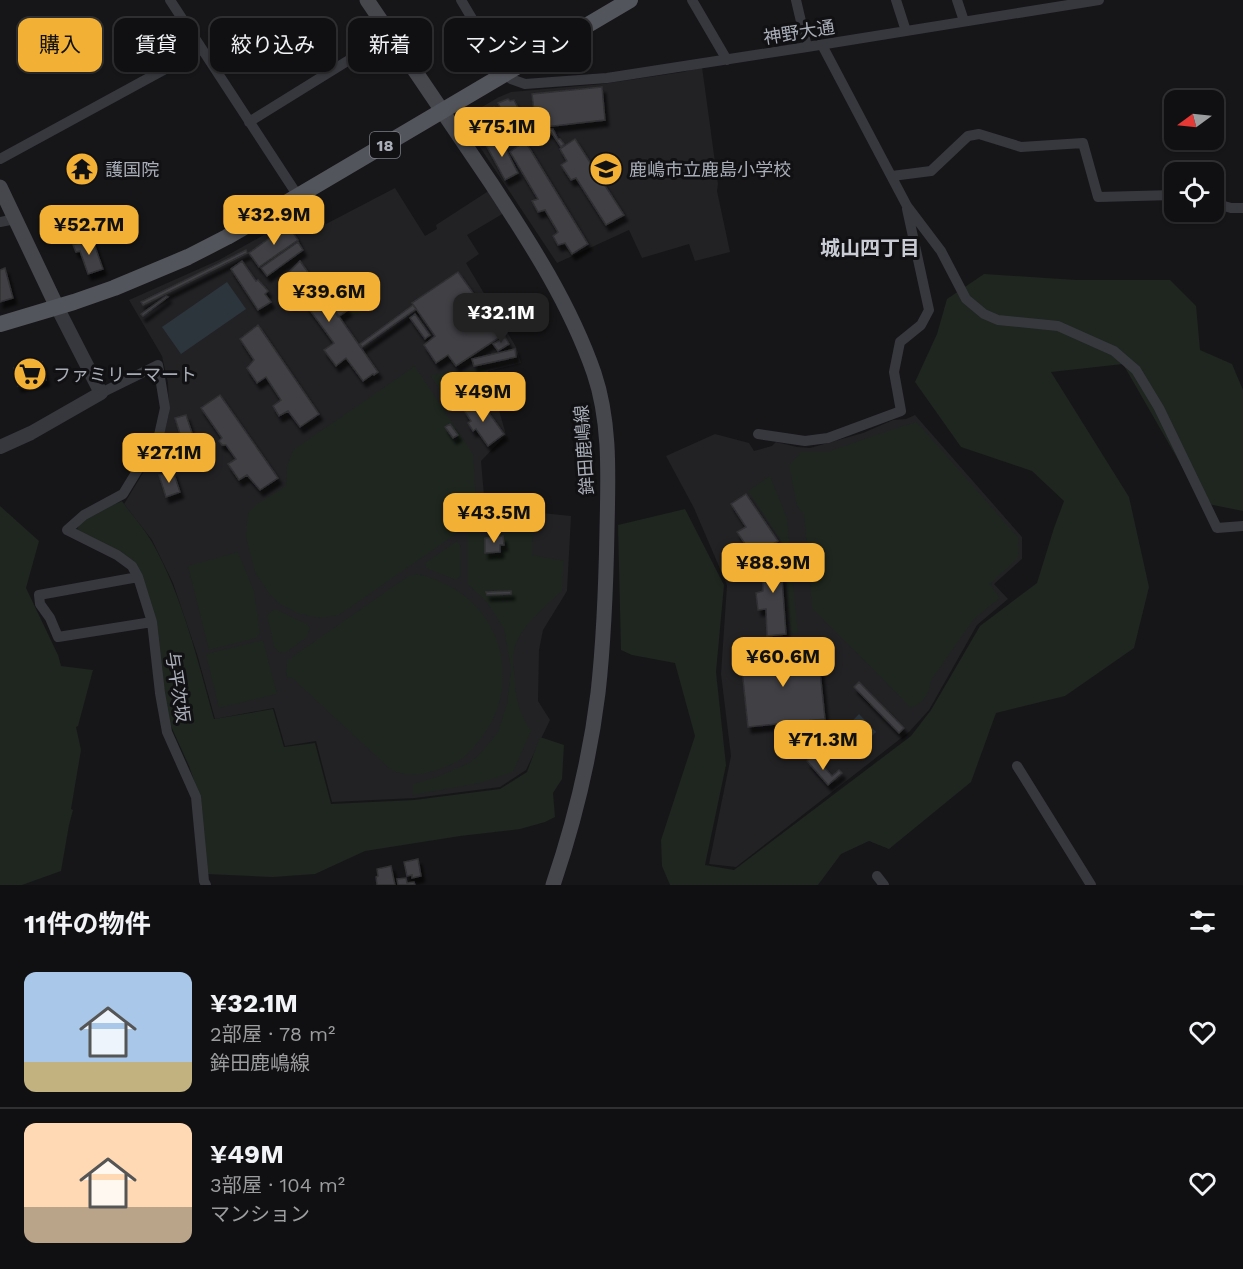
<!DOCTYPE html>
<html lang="ja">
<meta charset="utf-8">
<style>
body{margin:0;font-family:"Work Sans","Noto Sans JP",sans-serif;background:#1e1e20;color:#f1f3f6;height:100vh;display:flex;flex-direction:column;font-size:22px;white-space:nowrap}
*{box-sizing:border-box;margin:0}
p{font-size:20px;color:#9c9d9f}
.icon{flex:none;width:33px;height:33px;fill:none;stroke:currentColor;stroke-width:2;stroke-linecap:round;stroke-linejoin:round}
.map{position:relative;height:885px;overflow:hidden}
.details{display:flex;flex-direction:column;background:#101012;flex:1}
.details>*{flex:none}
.guide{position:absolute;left:18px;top:18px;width:600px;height:54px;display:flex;gap:12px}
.needle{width:39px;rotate:255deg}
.controls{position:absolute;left:1164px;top:90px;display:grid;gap:12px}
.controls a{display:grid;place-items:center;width:60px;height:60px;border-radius:12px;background:#101012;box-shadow:0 2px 4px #0004,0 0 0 2px #303032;font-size:30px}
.price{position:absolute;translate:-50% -51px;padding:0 14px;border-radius:12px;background:#f2b134;color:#111;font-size:20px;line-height:39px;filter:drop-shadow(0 2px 3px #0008)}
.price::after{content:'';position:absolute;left:50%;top:36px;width:18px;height:14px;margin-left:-9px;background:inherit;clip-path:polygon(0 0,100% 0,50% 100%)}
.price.selected{background:#222;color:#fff}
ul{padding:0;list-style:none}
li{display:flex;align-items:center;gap:18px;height:150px;padding:0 24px}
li+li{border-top:2px solid #303032}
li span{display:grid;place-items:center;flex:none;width:168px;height:120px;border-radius:12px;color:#555}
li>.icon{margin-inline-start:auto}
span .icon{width:72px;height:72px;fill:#fffc;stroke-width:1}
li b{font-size:26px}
h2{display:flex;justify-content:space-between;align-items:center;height:72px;padding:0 24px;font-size:26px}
.chip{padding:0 21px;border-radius:12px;background:#101012;box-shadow:0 2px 4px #0004,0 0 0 2px #303032;font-size:21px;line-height:54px}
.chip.selected{background:#f2b134;color:#111}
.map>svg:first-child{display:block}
</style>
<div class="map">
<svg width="1243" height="885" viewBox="0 0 1243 885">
<defs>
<filter id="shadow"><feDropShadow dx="3.5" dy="6" stdDeviation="1.5" flood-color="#0009"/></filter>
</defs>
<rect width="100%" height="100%" fill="#161618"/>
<path fill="#222225" d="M702,67L718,184L717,191L730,252L695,261L689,244L642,258L629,230L557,263L464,123L465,117L499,97L511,92L602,84L683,72Z
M395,188L425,236L437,229L436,225L490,190L504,213L467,235L479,254L466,263L516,347L521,363L488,371L506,435L481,461L485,507L571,516L567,591L543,630L539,650L538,701L550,720L526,770L500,787L415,798L332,802L316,741L285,746L274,708L215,719L197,654L173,583L152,540L124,504L162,442L169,413L168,383L162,356L129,300L219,260L314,207L326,224Z
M915,415L1022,537V559L994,584L1008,599L977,625L929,710L909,732L736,867L709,864L731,756L721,674L727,585L694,508L666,456L715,434L749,443L754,451L772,446L776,442L797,447L810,448L863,433L893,420L906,419Z"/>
<path fill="#1e261f" d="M984,274L1076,280H1170L1196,306L1200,350L1232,364L1243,390V511L1203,503L1123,364L1051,372L1129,497L1149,587L1134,648L1065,696L996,713L971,782L889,849L869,841L841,854L818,885H670L662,866L661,840L695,736L675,663L632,655L621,650L618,525L685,509L724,585L716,672L726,765L705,865L734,870L911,736L931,710L980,626L1037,583L1054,528L1064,501L1032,471L961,447L915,382L937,334L947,299Z
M352,282C363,286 370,296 369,308L361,314L350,315L347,313L350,310L340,296L337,297L338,291L343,284Z
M415,366L473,454L477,516L469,525L339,615L320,618L297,613L278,603L268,592L255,572L246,537L247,521L249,512L257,504L286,486L287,466L293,450Z
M486,368L491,394L480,395L454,411L430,375Z
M917,422L1018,537L1019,557L990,584L1000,598L974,619L932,679C928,695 926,701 911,708L812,608L804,514L797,506L789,465L801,452H827L899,427Z
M770,476L787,518L790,549H786L748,491Z
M122,501C132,515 144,528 152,542C182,595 198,661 214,719L273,709L284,747L315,743L331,804L414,800L500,789L527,772L540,737L564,745L562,779L553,793L555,817L545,822L520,829L460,836L365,851L315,874L273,877L206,874L197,789L189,766L170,724L142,576L77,531C79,516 109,507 122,501Z
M0,506L39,541L26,588L58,655L61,666L93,670L78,726L76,727L81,750L71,809L73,810L69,825L61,871L22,885H0Z
M520,520H534L532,555L564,561L562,591C546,606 518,628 514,651C512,660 514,670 515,679C516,703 519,710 531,731L513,772L480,783L413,795V784L437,777L469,763L479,755L498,732L507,704L511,669L504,629L486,601L468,585L467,535L479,524L480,536L519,531Z
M457,541L460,545L461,576L456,580L426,568L425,563Z
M238,552L254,591L260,633L256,638L209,650L188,566Z
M791,561L798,633L791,634L784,562Z
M416,574C429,576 439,581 451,587C507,617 520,693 479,741C474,747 469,753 463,758C454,764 444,768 434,771C417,776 405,777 390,769L292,678L286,677L287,659H292V657L407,577Z
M273,610H278L293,618L303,622L308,625L310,629L306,638L285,653L279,652L274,647L267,615Z
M263,640L277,694L219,708L206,654Z"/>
<path fill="#2c353c" d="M227,282L246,309L181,354L162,327Z
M859,714L876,732L848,759L832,742Z"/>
<path fill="#404145" stroke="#303034" stroke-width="1.5" filter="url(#shadow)" d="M602,87L605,120L536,128L532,94Z
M508,99L510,101L514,100L523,118L509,125L498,103Z
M494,107L507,128L478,141L468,123Z
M553,129L558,139H560L564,144L561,147L551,132L535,134L534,130Z
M499,136L518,173L505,180L485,143Z
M575,139L624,215L606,225L576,178L571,180L561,165L567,161L560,149Z
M525,141L588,244L572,254L565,243L558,245L553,236L558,232L545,210L538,212L532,201L538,199L510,152Z
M288,225L298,240L259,267L249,253Z
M92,238L103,269L88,274L80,251L76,252L73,245Z
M298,242L303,250L267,276L261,268Z
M246,250L247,253L143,305L141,302Z
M242,261L256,281L258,280L268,291L265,294L271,302L258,310L231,269Z
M300,261L378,372L374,375L373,374L363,381L346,358L336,366L324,350L334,343L301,298L292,304L284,292L295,285L287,274Z
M5,268L13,298L0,302V270Z
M458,272L503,335L456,366L448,355L436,363L424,345L435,336L412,303Z
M166,296L168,297L143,316L141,314Z
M340,297L348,310L338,317L330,304Z
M413,305L416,309L362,347L360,344Z
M415,314L430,335L425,339L410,318Z
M258,325L319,414L300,427L288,411L279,416L273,406L281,400L266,377L257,383L247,368L254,360L240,339Z
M505,337L509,344L498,351L493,344Z
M515,349L516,357L474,366L472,359Z
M42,362L46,380L18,386L14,368Z
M220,395L278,478L260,490L247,475L239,480L228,464L236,459L226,445H222L219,441L222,438L201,408Z
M479,399L504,434L488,446L476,429L473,431L468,423L471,421L464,410Z
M186,415L192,433L181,437L175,418Z
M450,424L458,435L453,438L445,427Z
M173,471L180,492L166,497L159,475Z
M746,494L778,541L761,552L758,546L750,551L737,532L746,527L731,504Z
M503,536L504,545H500V552L485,553V538Z
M768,551H780L786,634L767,636L766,609L758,610L756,593L763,591L762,556L763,553Z
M511,591V594L487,595L486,592Z
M774,638L775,652L798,649L799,654L818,652L825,719L748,727L741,660L772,657L770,639Z
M859,682L904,728L899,733L854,687Z
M813,755L832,776L839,770L842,773L828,785L807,761Z
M418,859L421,876L412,878V875L407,876L404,862Z
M391,866L395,885H377L376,877L378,876L377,869Z
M406,878L407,883L414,882L415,885H398L397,879Z"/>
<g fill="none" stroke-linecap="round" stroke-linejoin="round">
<path stroke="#37383d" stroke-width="10" d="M170,0L298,196
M461,0L505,74L511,79L525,84L607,78L807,47L1099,0
M692,0L727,60
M796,0L807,47
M896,0L906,31
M957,0L964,21
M822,45L907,206L941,251L966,299L984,314L998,320L1058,326L1114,351L1136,370L1159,408L1217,528L1243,526
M249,122L391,34
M0,159L202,49
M892,176L931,171L968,136L979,134L1021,147L1083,143L1098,197L1174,195
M1214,203L1231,208H1243
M0,222L15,219
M101,393L158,365L165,408L159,435L123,494L84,515L67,530L117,555L132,566L138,577L152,622L160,693L167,732L196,797L204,881L206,885
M758,434L805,441L828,438L901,411L894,372L900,342L921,325L929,310L907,209
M138,577L39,595L40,604L50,618L58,637L152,622
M1017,766L1091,885
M877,876L884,885"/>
<path stroke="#37383d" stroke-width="14" d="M0,447L31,433L101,393L57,307"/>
<path stroke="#45474d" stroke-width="15" d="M367,0C409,61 450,122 491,183C531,244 570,304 594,373C611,423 608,478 607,530C606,585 604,639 598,693C590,758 574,823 553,885
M0,187L57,307"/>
<path stroke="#53555c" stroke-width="16" d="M0,324L74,302L114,288L188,257L227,237L298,196L630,0"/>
</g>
<defs>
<g id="temple-disc" transform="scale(1.725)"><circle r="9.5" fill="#f2b134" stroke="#111113"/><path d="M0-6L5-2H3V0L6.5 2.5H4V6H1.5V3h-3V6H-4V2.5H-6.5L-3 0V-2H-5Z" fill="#111"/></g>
<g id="school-disc" transform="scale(1.725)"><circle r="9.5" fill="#f2b134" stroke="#111113"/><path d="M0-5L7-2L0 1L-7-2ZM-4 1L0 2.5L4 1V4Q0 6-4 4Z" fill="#111"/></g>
<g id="supermarket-disc" transform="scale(1.725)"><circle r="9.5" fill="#f2b134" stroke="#111113"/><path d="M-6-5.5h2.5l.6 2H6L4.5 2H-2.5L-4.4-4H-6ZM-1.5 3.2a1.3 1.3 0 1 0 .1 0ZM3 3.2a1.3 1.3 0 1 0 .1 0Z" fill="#111"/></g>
</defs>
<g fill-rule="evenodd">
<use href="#temple-disc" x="82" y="169"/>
<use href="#school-disc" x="606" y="169"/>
<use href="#supermarket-disc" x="30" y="374"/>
</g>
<g text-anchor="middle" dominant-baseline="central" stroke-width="6" stroke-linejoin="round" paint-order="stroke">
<rect fill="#111113" stroke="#7b7e86" stroke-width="1.5" x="370" y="132" width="30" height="26" rx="4.5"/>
<g font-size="16" font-weight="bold" fill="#a8adb8">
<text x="385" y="145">18</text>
</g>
<g font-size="18" fill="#a8adb8" stroke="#111113">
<text transform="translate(799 32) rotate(-9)">神野大通</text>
<text transform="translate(584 450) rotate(-94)">鉾田鹿嶋線</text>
<text transform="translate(178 687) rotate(81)">与平次坂</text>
</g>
<g font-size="18" fill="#a8adb8" stroke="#111113" text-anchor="start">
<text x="105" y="169">護国院</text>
<text x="629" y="169">鹿嶋市立鹿島小学校</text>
<text x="53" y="374">ファミリーマート</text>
</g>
<g font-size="20" font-weight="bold" fill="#c9ccd4" stroke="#111113">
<text x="870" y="248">城山四丁目</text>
</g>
</g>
</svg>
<div class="controls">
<a><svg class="needle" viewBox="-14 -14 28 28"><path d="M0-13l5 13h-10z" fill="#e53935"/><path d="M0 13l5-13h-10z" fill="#9c9d9f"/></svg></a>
<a><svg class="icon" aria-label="locate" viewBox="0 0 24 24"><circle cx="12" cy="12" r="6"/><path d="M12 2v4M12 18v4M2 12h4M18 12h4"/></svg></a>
</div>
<b class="price" style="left:502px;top:158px">¥75.1M</b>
<b class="price" style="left:274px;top:246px">¥32.9M</b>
<b class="price" style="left:89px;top:256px">¥52.7M</b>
<b class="price" style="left:329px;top:323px">¥39.6M</b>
<b class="price selected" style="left:501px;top:344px">¥32.1M</b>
<b class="price" style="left:483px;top:423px">¥49M</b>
<b class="price" style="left:169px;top:484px">¥27.1M</b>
<b class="price" style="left:494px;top:544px">¥43.5M</b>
<b class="price" style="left:773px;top:594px">¥88.9M</b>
<b class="price" style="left:783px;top:688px">¥60.6M</b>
<b class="price" style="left:823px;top:771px">¥71.3M</b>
<div class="guide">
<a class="chip selected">購入</a>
<a class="chip">賃貸</a>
<a class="chip">絞り込み</a>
<a class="chip">新着</a>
<a class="chip">マンション</a>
</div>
</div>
<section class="details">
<h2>11件の物件<svg class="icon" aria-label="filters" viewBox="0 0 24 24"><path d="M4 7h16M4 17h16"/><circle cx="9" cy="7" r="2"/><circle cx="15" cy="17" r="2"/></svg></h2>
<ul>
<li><span style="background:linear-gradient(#a9c7e8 75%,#c2b280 0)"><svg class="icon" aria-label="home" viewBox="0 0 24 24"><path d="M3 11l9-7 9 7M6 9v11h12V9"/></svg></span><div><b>¥32.1M</b><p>2部屋 · 78 m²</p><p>鉾田鹿嶋線</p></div><svg class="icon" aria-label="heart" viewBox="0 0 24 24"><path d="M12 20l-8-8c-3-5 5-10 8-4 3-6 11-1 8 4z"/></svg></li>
<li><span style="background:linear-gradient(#ffd9b3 70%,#b9a48a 0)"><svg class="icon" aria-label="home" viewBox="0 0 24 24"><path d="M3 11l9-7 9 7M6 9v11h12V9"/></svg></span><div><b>¥49M</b><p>3部屋 · 104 m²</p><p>マンション</p></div><svg class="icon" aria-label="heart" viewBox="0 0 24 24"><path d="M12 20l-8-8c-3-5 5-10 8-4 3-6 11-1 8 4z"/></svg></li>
</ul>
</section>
